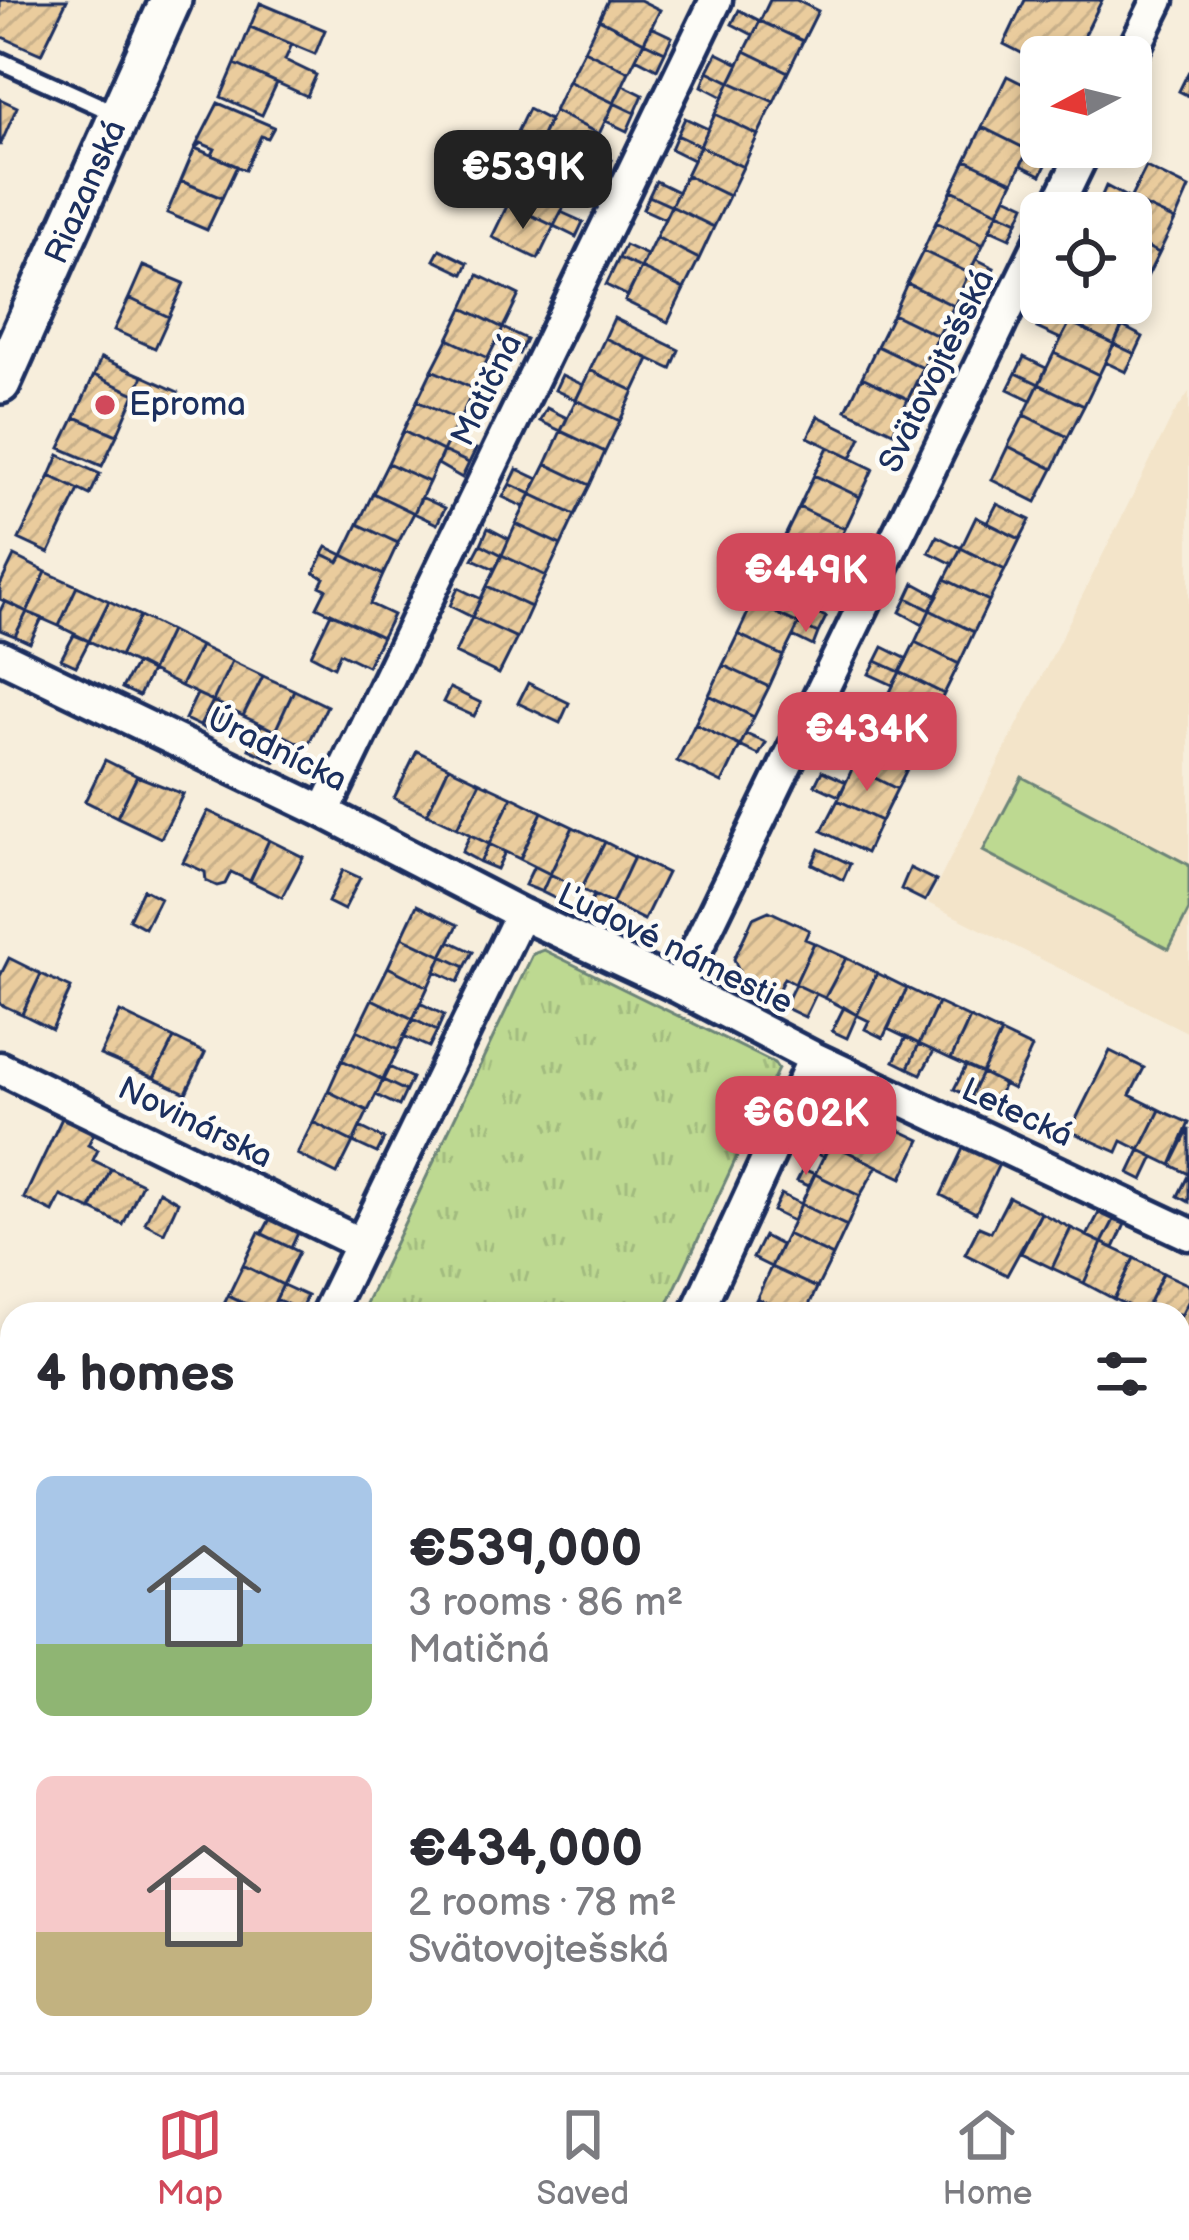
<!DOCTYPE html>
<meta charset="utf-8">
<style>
body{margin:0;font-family:"Balsamiq Sans",sans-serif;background:#f2f2f3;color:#2b2b33;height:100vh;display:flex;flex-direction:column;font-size:45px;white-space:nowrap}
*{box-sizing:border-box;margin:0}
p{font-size:39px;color:#7c7c81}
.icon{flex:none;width:66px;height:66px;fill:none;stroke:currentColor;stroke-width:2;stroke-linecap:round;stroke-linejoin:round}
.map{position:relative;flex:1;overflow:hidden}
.details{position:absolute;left:0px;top:1302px;width:1191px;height:771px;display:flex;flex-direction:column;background:#fff;border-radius:36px 36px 0 0;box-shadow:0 6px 18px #0003}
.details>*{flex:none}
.needle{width:78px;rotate:263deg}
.buttons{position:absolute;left:1020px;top:36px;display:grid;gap:24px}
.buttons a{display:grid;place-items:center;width:132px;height:132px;border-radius:18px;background:#fff;box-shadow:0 6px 18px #0003;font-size:60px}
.price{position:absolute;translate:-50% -102px;padding:0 27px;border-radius:24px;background:#d1495b;color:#fff;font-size:39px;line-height:78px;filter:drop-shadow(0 3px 6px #0008)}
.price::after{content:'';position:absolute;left:50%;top:72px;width:36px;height:27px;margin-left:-18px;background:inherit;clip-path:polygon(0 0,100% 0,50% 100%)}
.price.selected{background:#222;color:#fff}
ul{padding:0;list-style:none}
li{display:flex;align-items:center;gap:36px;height:300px;padding:0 36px}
li span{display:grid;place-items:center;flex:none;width:336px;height:240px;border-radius:18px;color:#555}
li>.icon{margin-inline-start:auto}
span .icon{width:144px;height:144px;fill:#fffc;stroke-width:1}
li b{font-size:51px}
h2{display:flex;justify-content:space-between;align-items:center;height:144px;padding:0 36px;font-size:51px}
.dock{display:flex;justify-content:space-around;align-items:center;height:168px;border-top:3px solid #e1e1e2;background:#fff;font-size:33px;color:#7c7c81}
.dock a{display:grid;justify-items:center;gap:6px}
.dock .selected{color:#d1495b}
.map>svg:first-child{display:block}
</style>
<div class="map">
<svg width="1189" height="2072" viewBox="0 0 1189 2072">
<defs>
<pattern id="park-tufts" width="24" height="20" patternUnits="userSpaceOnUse" patternTransform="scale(3)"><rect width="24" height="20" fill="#bdd991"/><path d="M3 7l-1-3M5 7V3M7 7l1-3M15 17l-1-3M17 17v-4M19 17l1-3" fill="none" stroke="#a2bb7f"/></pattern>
<pattern id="building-hatch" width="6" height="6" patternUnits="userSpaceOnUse" patternTransform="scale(3)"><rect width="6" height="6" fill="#eacc9d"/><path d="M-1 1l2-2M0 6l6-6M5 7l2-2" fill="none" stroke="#c8b08a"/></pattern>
</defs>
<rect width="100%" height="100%" fill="#f7eedc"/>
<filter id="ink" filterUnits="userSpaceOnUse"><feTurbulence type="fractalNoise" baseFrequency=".00833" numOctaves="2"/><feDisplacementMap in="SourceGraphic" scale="24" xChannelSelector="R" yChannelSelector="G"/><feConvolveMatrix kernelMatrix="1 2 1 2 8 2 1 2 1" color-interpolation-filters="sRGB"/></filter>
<g filter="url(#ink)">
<path fill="#f3e4c9" d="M1189,392V1033L928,903L1173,415Z"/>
<path fill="#bdd991" stroke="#6c8478" stroke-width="3" d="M1022,777L1189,865V910L1169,949L983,851Z"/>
<path fill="url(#park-tufts)" stroke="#6c8478" stroke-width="3" d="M544,950L774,1063L778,1069L663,1314H361L533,954Z"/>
<path fill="url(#building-hatch)" stroke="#1b2f5e" stroke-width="3" d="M0,0H67L41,54L0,36Z
M608,0H640L660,10L644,42L599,19Z
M770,0H796L818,11L803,41L760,21Z
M1025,0H1102L1074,57H1041V63L1004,44Z
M260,3L325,30L315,54L250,27Z
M739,10L760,21L753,35L732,24Z
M599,19L644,42L629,72L584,50Z
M760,21L803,41L788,72L745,51Z
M250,27L292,44L285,60L316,75L307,96L235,64Z
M651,27L672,37L665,52L644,42Z
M644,42L665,52L657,69L636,58Z
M584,50L629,72L614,103L568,81Z
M745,51L788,72L774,102L730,82Z
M717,53L739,64L730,82L708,71Z
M235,64L277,83L262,115L221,97Z
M708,71L730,82L723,97L702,86Z
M1189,71V96L1179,91Z
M1007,76L1041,93V123L1028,150L982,127Z
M568,81L614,103L599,134L554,111Z
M730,82L774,102L758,135L715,114Z
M623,85L643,95L635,113L614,103Z
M0,99L17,107L0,146Z
M218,103L274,127L268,138L261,136L245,170L212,155L215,149L201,143L195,148Z
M614,103L635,113L627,131L606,121Z
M528,109L549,120L539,142L517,132Z
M554,111L599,134L585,164L539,142Z
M715,114L758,135L743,167L700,146Z
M685,118L708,129L700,146L677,135Z
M982,127L1028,150L1013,182L966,160Z
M677,135L700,146L693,160L671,149Z
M1035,135L1041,137V147H1054L1049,159L1028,150Z
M539,142L585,164L569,197L523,175Z
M700,146L743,167L729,196L686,175Z
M195,148L237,166L222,198L181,181Z
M592,150L612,160L605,174L585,164Z
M1028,150L1049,159L1041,175L1021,165Z
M966,160L1013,182L998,212L952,190Z
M585,164L605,174L599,188L578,178Z
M1146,167L1189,188L1175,220L1130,199Z
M523,175L569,197L554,226L508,204Z
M686,175L729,196L714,227L671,206Z
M181,181L222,198L207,230L167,213Z
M656,181L678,192L671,206L649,196Z
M1106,186L1130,199L1124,212L1100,200Z
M952,190L998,212L983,245L936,222Z
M649,196L671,206L665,219L643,209Z
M1006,196L1025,205L1018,221L998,212Z
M1130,199L1175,220L1159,253L1131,239V213H1123Z
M508,204L554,226L538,259L492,237Z
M671,206L714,227L699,259L656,237Z
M561,212L583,222L576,237L554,226Z
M998,212L1018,221L1010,238L990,229Z
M936,222L983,245L969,273L923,251Z
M656,237L699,259L684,289L641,268Z
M1131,239L1159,253L1144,283L1131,277Z
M625,245L647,255L641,268L619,258Z
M440,249L468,263L463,274L434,260Z
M923,251L969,273L954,306L907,283Z
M619,258L641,268L628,296L606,285Z
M976,259L994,268L987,282L969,273Z
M143,266L184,283L169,317L129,298Z
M641,268L684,289L668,322L625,301Z
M969,273L987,282L980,297L962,288Z
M478,275L519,295L503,328L463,308Z
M1131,277L1144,283L1129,313L1108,303H1131Z
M907,283L954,306L938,336L893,314Z
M129,298L169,317L155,348L114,330Z
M1050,303L1077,308L1070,322L1046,310Z
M1079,303H1108L1129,313L1114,344L1070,322Z
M463,308L503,328L488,358L448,339Z
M1046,310L1070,322L1061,339L1037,328Z
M893,314L938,336L923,368L877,346Z
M614,318L679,350L671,369L605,338Z
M1070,322L1114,344L1099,375L1054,353Z
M1122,326L1143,337L1135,354L1114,344Z
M503,328L526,339L519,354L496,343Z
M938,336L957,345L951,359L932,350Z
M605,338L649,359L634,391L590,370Z
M448,339L488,358L474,389L432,370Z
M1114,344L1135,354L1126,372L1105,362Z
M877,346L923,368L908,399L862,377Z
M1054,353L1099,375L1084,406L1039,384Z
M1024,357L1046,368L1039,384L1016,373Z
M101,358L143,376L135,394L94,375Z
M432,370L474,389L459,421L417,401Z
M590,370L634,391L620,421L576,400Z
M1016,373L1039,384L1031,400L1008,389Z
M94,375L135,394L117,435L75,417Z
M562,375L583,385L576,400L555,390Z
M143,376L178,392L169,413L135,394Z
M862,377L908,399L893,432L846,410Z
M916,384L935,393L928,408L908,399Z
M1039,384L1084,406L1068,437L1024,415Z
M576,400L620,421L605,452L561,431Z
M417,401L459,421L443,451L403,431Z
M547,408L567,418L561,431L540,421Z
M1024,415L1068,437L1053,469L1008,446Z
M818,416L861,437L851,458L808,437Z
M75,417L117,435L102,466L60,448Z
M403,431L443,451L429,482L388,463Z
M561,431L605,452L590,485L546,464Z
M450,437L476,449L469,463L443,451Z
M1008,446L1053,469L1036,502L992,480Z
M828,447L873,469L860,497L814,475Z
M443,451L469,463L462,478L438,464Z
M59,455L100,474L90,495L50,476Z
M388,463L429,482L414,513L373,493Z
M546,464L590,485L575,515L531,494Z
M517,469L538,479L531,494L510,484Z
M814,475L860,497L845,529L799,507Z
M50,476L79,490L49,553L19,539Z
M510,484L531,494L524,507L503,497Z
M373,493L414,513L398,543L358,524Z
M531,494L575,515L561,545L516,524Z
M421,497L445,508L437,524L414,513Z
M997,504L1030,520L1020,539L987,523Z
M799,507L845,529L828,562L783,540Z
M976,517L1020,539L1005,570L961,548Z
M358,524L398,543L383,575L343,555Z
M516,524L561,545L546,576L502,555Z
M488,528L509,539L502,555L481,544Z
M937,536L961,548L953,564L929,552Z
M783,540L828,562L815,590L769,569Z
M481,544L502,555L495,569L473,559Z
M327,547L343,555L339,562L323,554Z
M961,548L1005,570L989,601L945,579Z
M323,554L339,562L343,555L383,575L370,604L393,615L382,637L317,607L326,589L320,586L324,578L314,573Z
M502,555L546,576L531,607L487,586Z
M14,556L46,572L27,612L0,599V585Z
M769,569L815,590L799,624L753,602Z
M46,572L77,586L59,626L27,612Z
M945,579L989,601L974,632L930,610Z
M914,583L938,596L930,610L907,598Z
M77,586L109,601L89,641L59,626Z
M487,586L531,607L517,638L472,617Z
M458,588L481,599L472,617L450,606Z
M907,598L930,610L923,625L900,612Z
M5,601L27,612L15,636L0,630V611Z
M109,601L140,616L120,656L89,641Z
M753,602L799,624L783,656L738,634Z
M806,608L826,617L818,633L799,624Z
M930,610L974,632L959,664L915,642Z
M27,612L42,618L30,643L15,636Z
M331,613L382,637L367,666L340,653L334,667L311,655Z
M140,616L170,631L151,671L120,656Z
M472,617L517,638L499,674L455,653Z
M799,624L818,633L813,646L793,636Z
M170,631L200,646L181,686L151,671Z
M738,634L783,656L769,687L723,665Z
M74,635L89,641L76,666L61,659Z
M915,642L959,664L944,694L900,672Z
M200,646L232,661L213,701L181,686Z
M883,647L907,659L900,672L876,661Z
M232,661L263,676L243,716L213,701Z
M876,661L900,672L893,685L869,674Z
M136,663L151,671L139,696L122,688Z
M723,665L769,687L754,717L709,695Z
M900,672L944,694L928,726L884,704Z
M263,676L294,690L275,731L243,716Z
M528,683L569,703L560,723L518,703Z
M450,688L481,703L474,716L443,702Z
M294,690L327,706L307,747L275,731Z
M197,694L213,701L200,726L185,719Z
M709,695L754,717L740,746L695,724Z
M213,701L226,707L213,733L200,726Z
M884,704L928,726L913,757L869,735Z
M854,707L877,719L869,735L846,722Z
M846,722L869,735L862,749L837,739Z
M261,724L275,731L262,755L249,749Z
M695,724L740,746L722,783L677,761Z
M275,731L287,737L275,762L262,755Z
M746,734L766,743L759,755L740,746Z
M869,735L913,757L897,789L853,767Z
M417,751L449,767L427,814L394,798Z
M105,760L137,776L117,817L85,801Z
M449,767L480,782L457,828L427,814Z
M853,767L897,789L881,821L838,800Z
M822,771L846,782L839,796L815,785Z
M137,776L183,794L161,838L117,817Z
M480,782L512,797L489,844L457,828Z
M512,797L542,812L520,859L489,844Z
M838,800L881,821L866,853L822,831Z
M208,811L269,840L250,881L231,872L225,884L217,886L206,881L205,872L183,862Z
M542,812L573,827L550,874L520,859Z
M573,827L605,842L581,889L550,874Z
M470,835L489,844L480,862L462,852Z
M269,840L303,857L282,897L250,881Z
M605,842L634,857L612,904L581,889Z
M489,844L505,852L497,869L480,862Z
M819,849L850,864L843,880L812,864Z
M634,857L667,873L644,920L612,904Z
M534,866L550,874L542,892L525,885Z
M910,868L936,881L925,901L901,889Z
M343,870L360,878L344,910L328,902Z
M550,874L566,882L558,900L542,892Z
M143,889L160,898L145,928L129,919Z
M594,895L612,904L602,924L585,915Z
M417,905L458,925L442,956L402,937Z
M769,911L809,930L805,939L814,943L795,984L784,978L775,997L742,980L734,959L753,918Z
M402,937L442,956L428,987L388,967Z
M450,941L473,952L465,967L442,956Z
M814,943L846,958L825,998L795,984Z
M442,956L465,967L458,982L435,971Z
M9,958L41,974L22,1014L0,1004V976Z
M846,958L877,973L857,1015L825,998Z
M388,967L428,987L413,1019L372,999Z
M877,973L907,988L883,1038L865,1029L869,1021L857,1015Z
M41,974L71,988L52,1029L22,1014Z
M795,984L816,994L805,1017L784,1007Z
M907,988L938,1003L919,1044L888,1029Z
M372,999L413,1019L398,1050L357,1030Z
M420,1003L444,1015L437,1031L413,1019Z
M938,1003L970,1018L951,1059L919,1044Z
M844,1007L857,1015L847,1038L832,1031Z
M120,1012L174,1038L154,1078L100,1055Z
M970,1018L1001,1033L982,1073L951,1059Z
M413,1019L437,1031L429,1047L404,1036Z
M357,1030L398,1050L383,1080L342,1060Z
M1001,1033L1032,1048L1013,1089L982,1073Z
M906,1037L919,1044L908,1068L894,1061Z
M174,1038L205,1053L186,1093L154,1078Z
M919,1044L934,1051L921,1074L908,1068Z
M1110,1051L1144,1068L1130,1095L1160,1110L1140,1150L1122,1141L1117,1152L1070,1131Z
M342,1060L383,1080L368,1111L328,1091Z
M966,1066L982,1073L970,1097L954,1089Z
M389,1067L412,1078L406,1091L383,1080Z
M982,1073L1004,1084L993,1108L970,1097Z
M383,1080L406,1091L399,1106L376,1095Z
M328,1091L368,1111L353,1142L313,1122Z
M842,1093L877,1104L874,1111L899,1124L897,1129L920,1140L902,1178L830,1143L835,1133L815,1123Z
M1160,1110L1189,1123L1171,1165L1140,1150Z
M62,1118L94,1133L88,1145L98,1150L93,1160L111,1169L91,1210L61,1196L53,1212L24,1198Z
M313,1122L353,1142L337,1174L297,1154Z
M360,1127L384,1139L377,1153L353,1142Z
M1189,1129V1174L1171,1165Z
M811,1134L830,1143L824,1157L805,1148Z
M966,1142L1001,1160L976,1213L941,1195Z
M830,1143L877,1166L860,1196L815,1174Z
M1140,1150L1154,1157L1143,1180L1129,1173Z
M111,1169L142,1184L123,1225L91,1209Z
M803,1169L815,1174L809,1186L797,1181Z
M815,1174L860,1196L847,1226L801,1204Z
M1189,1174V1202L1178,1196Z
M159,1191L178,1202L164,1233L145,1223Z
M781,1194L801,1204L793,1221L773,1211Z
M1009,1197L1041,1213L1007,1275L965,1254L979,1227L991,1232Z
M801,1204L847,1226L833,1256L787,1234Z
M1041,1213L1071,1228L1052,1268L1021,1253Z
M1099,1213L1114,1220L1102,1243L1087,1236Z
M271,1217L299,1231L291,1248L262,1234Z
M1114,1220L1125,1224L1114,1248L1102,1243Z
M1071,1228L1102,1243L1084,1283L1052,1268Z
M259,1232L299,1252L283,1285L243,1265Z
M787,1234L833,1256L817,1288L771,1267Z
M764,1236L781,1245L771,1267L753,1258Z
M1102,1243L1134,1258L1114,1299L1084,1283Z
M1134,1258L1163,1273L1144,1313L1114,1299Z
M243,1265L283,1285L269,1314L228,1296Z
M771,1267L817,1288L805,1314H791L757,1298Z
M1163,1273L1189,1285V1300L1179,1320V1314L1144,1313Z
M283,1285L307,1296L300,1310L276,1299Z
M228,1296L265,1314H219Z
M757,1298L791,1314H749Z
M1189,1300V1335L1179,1330V1320Z
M730,1302L750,1312L749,1314H725Z
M0,1359L12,1365L0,1398Z
M12,1373V1415L0,1409V1398Z
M0,1521L12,1527V1542L2,1562Z
M1180,1540L1189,1545V1561L1182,1576Z
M8,1748L12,1750V1788L0,1782V1766Z
M1186,1757L1189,1759V1798L1179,1793V1770Z
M0,1782L12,1788V1827L0,1822Z
M1179,1793L1189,1798V1836L1179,1831Z
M1179,1831L1189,1836V1852L1180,1869Z
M1180,1869L1189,1873V1891L1179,1886Z
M34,2061H130L124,2072H56Z
M34,2061L56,2072H28Z
M171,2061H211L206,2072H187L169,2064Z
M237,2061H275L270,2072H231Z
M275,2061H283L306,2072H270Z
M335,2061L350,2065L347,2072H330Z
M487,2061H504L498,2072H482Z
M513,2061H544L539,2072Z
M592,2061H617L628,2066L625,2072H586Z
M1034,2061H1054L1076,2072H1029Z
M1054,2061H1085L1079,2072Z"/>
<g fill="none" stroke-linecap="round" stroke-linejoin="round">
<g stroke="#1b2f5e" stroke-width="24">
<path id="service" d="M0,61L117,114"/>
</g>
<g stroke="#1b2f5e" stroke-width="39">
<path id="minor" d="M1130,57L1158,0
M1054,213L1086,147
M0,656L324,812L521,914
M324,812L716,0
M678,987L1041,240
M814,1058L1189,1234
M0,1068L359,1243
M327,1314L521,914L678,987L814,1058L696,1314
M0,1466L12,1472
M1179,1630L1189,1635
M0,1871L12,1877
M0,2004L12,1980
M1179,2035L1189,2014
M394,2061L417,2072
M1160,2072L1166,2061"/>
</g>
<g stroke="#1b2f5e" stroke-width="48">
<path id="tertiary" d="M0,383L171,0"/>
</g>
<use href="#service" stroke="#fdfcf7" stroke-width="15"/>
<use href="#minor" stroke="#fdfcf7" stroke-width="30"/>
<use href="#tertiary" stroke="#fdfcf7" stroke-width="39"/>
</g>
</g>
<circle fill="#d1495b" stroke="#fdfcf7" stroke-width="4.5" cx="105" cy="405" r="12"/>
<g text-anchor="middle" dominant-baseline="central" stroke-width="9" stroke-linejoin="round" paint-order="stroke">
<g font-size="33" fill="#1b2f5e" stroke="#fdfcf7">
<text transform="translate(86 192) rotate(-66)">Riazanská</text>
<text transform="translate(937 371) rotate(-64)">Svätovojtešská</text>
<text transform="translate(487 390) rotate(-64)">Matičná</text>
<text transform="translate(277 750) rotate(26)">Úradnícka</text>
<text transform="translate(675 949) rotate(26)">Ľudové námestie</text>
<text transform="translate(1017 1113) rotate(25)">Letecká</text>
<text transform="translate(195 1123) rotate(26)">Novinárska</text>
</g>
<g font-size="33" fill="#1b2f5e" stroke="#fdfcf7" text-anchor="start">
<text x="129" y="405">Eproma</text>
</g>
</g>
</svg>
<div class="buttons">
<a><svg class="needle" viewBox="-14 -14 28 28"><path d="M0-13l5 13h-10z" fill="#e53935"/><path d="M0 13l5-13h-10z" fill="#7c7c81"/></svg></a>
<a><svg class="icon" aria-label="locate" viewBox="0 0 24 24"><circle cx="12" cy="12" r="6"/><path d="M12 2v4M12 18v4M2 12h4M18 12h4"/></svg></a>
</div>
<b class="price selected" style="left:523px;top:232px">€539K</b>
<b class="price" style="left:806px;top:635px">€449K</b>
<b class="price" style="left:867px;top:794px">€434K</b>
<b class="price" style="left:806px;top:1178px">€602K</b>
<section class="details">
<h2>4 homes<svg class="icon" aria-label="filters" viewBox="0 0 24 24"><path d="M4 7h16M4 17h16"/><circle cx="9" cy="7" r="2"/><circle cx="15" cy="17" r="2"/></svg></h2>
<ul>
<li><span style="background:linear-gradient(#a9c7e8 70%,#8fb573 0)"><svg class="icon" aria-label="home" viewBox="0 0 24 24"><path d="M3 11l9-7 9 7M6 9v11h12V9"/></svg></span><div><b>€539,000</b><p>3 rooms · 86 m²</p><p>Matičná</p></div></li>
<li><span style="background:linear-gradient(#f6c9c9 65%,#c2b280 0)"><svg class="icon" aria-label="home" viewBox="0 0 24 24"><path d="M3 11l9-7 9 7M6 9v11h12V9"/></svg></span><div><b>€434,000</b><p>2 rooms · 78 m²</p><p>Svätovojtešská</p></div></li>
</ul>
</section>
</div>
<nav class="dock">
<a class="selected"><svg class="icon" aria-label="map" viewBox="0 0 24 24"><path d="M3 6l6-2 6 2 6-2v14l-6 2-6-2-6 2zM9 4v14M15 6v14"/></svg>Map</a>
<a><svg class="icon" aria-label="saved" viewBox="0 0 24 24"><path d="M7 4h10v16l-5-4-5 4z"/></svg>Saved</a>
<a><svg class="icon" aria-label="home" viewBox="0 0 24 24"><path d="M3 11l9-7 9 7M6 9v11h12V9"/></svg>Home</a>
</nav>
